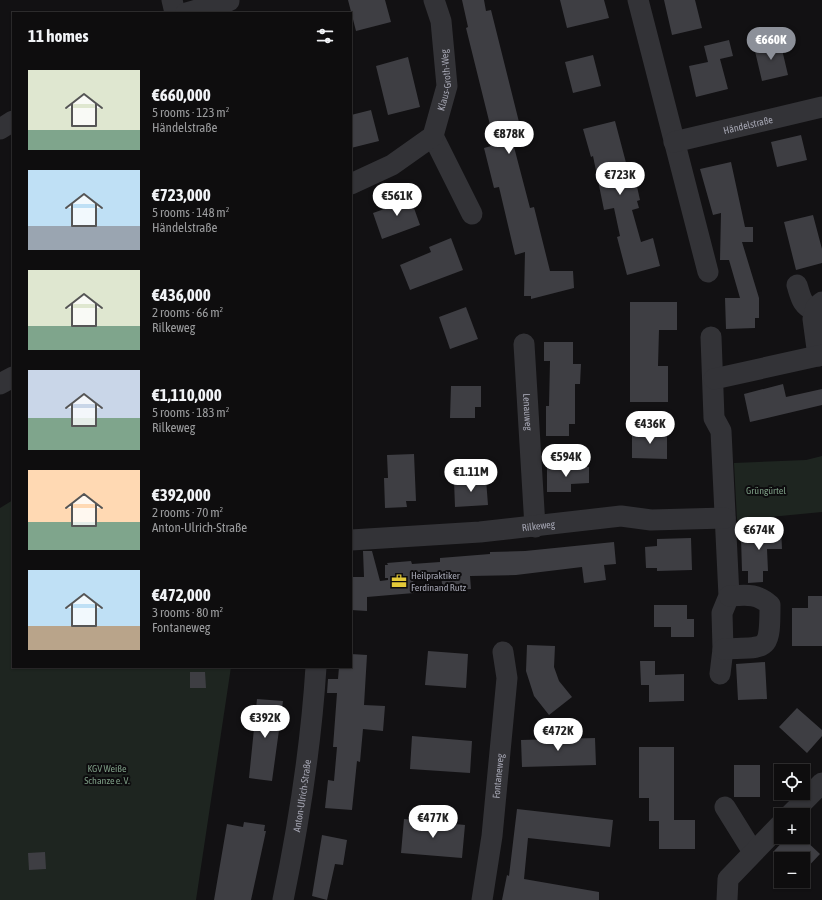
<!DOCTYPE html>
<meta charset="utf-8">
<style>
body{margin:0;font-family:"Asap Condensed",sans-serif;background:#171617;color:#f1f3f6;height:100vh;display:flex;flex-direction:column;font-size:15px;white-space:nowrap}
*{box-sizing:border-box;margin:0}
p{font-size:13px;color:#9b9c9e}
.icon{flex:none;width:22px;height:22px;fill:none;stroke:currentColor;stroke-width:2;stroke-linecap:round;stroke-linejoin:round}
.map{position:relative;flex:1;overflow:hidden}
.panel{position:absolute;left:12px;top:12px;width:340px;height:656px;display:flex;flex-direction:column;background:#0e0d0e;border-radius:0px;box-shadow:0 1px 3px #0004,0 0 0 1px #2e2d2e}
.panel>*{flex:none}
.buttons{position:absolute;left:774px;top:764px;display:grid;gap:8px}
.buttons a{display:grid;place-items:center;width:36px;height:36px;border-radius:0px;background:#0e0d0e;box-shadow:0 1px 3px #0004,0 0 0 1px #2e2d2e;font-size:20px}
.price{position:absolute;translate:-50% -34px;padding:0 9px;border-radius:14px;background:#fff;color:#222;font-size:13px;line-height:26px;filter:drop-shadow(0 1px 2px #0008)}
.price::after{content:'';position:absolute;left:50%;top:24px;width:12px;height:9px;margin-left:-6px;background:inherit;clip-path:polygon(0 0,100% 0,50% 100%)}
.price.active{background:#8c9099;color:#fff}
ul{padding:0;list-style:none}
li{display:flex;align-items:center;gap:12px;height:100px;padding:0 16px}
li span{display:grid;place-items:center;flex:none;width:112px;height:80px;border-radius:0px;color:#555}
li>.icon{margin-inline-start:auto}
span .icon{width:48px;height:48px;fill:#fffc;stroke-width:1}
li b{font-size:17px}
h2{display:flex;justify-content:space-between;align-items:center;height:48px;padding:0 16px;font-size:17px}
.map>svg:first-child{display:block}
</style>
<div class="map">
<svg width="822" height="900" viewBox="0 0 822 900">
<rect width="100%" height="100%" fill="#121113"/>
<path fill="#1e2520" d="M822,456V512L737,520L734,463L806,460Z
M13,500V667H231L196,900H0V508Z"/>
<path fill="#3e3e43" d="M348,0H385L391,22L356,31Z
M462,0H484L486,11L491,10L519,122L508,124L530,208L534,207L550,271H573L574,288L531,299V296H524L525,252L515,255L499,187L494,188L484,148L495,145L466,28L468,27Z
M560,0H604L609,18L567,28Z
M664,0H695L702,28L672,35Z
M729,40L733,56L720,59L728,89L696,97L689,66L708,62L704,46Z
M780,41L788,75L762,81L754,47Z
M593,55L601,86L573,93L565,62Z
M408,57L420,107L388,115L376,66Z
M371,110L379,141L351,148V115Z
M615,121L629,174L634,173L640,200L637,201L639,208L632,210L641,242L653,238L660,266L627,275L617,237L620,236L614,208L604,210L593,156L591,157L583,129Z
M801,135L807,160L777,167L771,142Z
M731,162L745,227H753V242H742L759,298V318H755V328L726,329L725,298H740L729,260H720L721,213L713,215L700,169Z
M409,194L420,225L382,239L373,213L390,207L388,202Z
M813,215L822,249V263L796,270L784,222Z
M451,238L463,270L410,290L400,265L431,252L429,247Z
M630,302H677V330H659L658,366H668V402H630Z
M466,307L478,339L450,349L439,317Z
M544,342H573V364H581L580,384H575V424H569V436H546V406H549L550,361H544Z
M783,384L786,397L822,389V405L750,422L744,394Z
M451,386H481V407H475V418H450Z
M632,431L667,432V459L632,458Z
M414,454L416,501H406L407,507L385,508L384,478H388L387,455Z
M547,467H589V483L571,484V492H547Z
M486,479L488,505L455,507L454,480Z
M781,527L782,549H767L768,571H763V582L748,583V571H742L741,538H748V529Z
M691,538L692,570L657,571V568H646L645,547L657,546V539Z
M614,542L616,564L604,565L606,580L584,583L582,567L516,575L470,576L471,589L443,591L441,576L413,577L414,593L367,597V611L351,610V577H364L363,551H372L380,581L388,580V578H385V565H388L387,563L411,561L412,564L440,562V558L490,554V552L525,551Z
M808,596H822V646H792V608H808Z
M654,605H687V619H694V637H671V627H654Z
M527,645L555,646L554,667L559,681L572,697L549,715L534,696L526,671Z
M428,651L468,654L466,688L425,685Z
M351,654L367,655L364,705L385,706L383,731L363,729L360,762L357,761L352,810L325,808L328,780L334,781L337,747H333L337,693H327L328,679H338L339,667H351Z
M640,661H655V675L684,674V701L649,702V685H641Z
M765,662L767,699L738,700L736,664Z
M190,672H205L206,688H190Z
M257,699L283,701L272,781L249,778Z
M797,708L822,730V736L807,753L779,727Z
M412,736L472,741L470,773L410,769Z
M595,738L596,765L522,767L521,740Z
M639,747H674V820H695V849H659V821H649V798H639Z
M734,765H760V797H734Z
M517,809L613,820L610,847L528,838L524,879L599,892V900H502L507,875L509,876Z
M404,819L465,825L462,858L401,853Z
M244,822L265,825L264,831H266L251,900H214L227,824L243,827Z
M322,835L347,840L343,865L335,864L327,900L312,896Z
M787,837H802L820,854L803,872V859H782L774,851Z
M45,852L46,869L29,870L28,853Z"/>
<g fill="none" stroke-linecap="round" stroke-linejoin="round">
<g stroke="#333337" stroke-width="21">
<path d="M172,0L175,13"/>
<path d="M638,0L708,272"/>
<path d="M186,13L229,1"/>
<path d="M0,129L13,121"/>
<path d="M433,136L472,214"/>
<path id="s1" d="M674,142L822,107"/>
<path id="s2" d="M351,184L392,165L433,136L447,86L441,21L434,0"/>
<path d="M797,285C801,298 802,306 815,311"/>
<path d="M711,337L714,418L721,431L729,596L722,613L723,649L720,674"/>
<path id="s3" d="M524,344L535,527"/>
<path d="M818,356L813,319L816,307L822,302"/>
<path d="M714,379L822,355"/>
<path d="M0,384L13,377"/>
<path id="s4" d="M351,540L480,532L621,516L651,520L725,518"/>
<path d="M723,649C768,647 770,653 770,605C757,593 746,595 729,596"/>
<path d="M725,807L753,852"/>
<path d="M790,815L822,783"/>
<path id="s5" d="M283,900C299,823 311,746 316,667"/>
<path id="s6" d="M482,900L492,836L507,678L503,652"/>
<path d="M727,900L728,879L781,824"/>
</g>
</g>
<defs>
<g id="office-bare" transform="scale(1.2)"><path d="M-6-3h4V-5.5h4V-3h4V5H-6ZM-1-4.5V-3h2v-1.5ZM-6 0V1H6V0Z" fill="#e3c939" stroke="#0d0c0e" stroke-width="2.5" paint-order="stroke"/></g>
</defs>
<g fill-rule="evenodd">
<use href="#office-bare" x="399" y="581"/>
</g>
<g text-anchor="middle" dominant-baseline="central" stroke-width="4" stroke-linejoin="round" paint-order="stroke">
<g font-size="10" fill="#a4a5b2" stroke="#0d0c0e">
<text stroke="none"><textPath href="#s2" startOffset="153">Klaus-Groth-Weg</textPath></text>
<text stroke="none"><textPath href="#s1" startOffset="76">Händelstraße</textPath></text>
<text stroke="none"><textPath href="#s3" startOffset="68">Lenauweg</textPath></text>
<text stroke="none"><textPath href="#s4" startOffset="188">Rilkeweg</textPath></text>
<text stroke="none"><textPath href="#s6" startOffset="125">Fontaneweg</textPath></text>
<text stroke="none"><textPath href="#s5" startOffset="106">Anton-Ulrich-Straße</textPath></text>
</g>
<g font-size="10" fill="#7c9c84" stroke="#0d0c0e">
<text x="766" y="490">Grüngürtel</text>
<text x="107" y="768">KGV Weiße<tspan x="107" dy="12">Schanze e. V.</tspan></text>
</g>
<g font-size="10" fill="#a4a5b2" stroke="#0d0c0e" text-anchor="start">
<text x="411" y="575">Heilpraktiker<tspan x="411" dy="12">Ferdinand Rutz</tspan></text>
</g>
</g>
</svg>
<div class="buttons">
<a><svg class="icon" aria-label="locate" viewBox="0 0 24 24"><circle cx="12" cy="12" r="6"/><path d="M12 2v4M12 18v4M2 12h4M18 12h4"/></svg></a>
<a>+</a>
<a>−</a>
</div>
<b class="price active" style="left:771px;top:61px">€660K</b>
<b class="price" style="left:509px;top:155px">€878K</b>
<b class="price" style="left:620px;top:196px">€723K</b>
<b class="price" style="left:397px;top:217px">€561K</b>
<b class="price" style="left:650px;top:445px">€436K</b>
<b class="price" style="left:566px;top:478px">€594K</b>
<b class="price" style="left:471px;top:493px">€1.11M</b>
<b class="price" style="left:759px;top:551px">€674K</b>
<b class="price" style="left:265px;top:739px">€392K</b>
<b class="price" style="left:558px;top:752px">€472K</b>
<b class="price" style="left:433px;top:839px">€477K</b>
<section class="panel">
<h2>11 homes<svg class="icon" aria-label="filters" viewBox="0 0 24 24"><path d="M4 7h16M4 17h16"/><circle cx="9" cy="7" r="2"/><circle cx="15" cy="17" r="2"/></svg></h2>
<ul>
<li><span style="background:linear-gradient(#dfe7d0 75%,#7fa58c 0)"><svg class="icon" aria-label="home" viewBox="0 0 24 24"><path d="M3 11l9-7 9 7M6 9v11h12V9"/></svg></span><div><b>€660,000</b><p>5 rooms · 123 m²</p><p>Händelstraße</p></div></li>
<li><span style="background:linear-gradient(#bfe0f5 70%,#9aa5b1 0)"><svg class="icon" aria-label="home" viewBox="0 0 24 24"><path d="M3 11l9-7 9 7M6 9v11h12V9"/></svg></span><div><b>€723,000</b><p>5 rooms · 148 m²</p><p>Händelstraße</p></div></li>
<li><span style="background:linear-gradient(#dfe7d0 70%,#7fa58c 0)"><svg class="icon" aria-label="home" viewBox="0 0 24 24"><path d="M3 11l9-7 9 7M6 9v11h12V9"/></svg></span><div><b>€436,000</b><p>2 rooms · 66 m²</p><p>Rilkeweg</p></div></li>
<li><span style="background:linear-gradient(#c9d6e8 60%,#7fa58c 0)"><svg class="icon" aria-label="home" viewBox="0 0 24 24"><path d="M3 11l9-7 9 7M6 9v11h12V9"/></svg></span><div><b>€1,110,000</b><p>5 rooms · 183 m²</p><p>Rilkeweg</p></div></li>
<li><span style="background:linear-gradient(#ffd9b3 65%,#7fa58c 0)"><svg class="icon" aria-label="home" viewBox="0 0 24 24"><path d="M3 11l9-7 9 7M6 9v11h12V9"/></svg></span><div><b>€392,000</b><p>2 rooms · 70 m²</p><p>Anton-Ulrich-Straße</p></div></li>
<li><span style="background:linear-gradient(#bfe0f5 70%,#b9a48a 0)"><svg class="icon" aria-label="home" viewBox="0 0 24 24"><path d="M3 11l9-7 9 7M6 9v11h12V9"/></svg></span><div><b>€472,000</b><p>3 rooms · 80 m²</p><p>Fontaneweg</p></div></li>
</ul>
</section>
</div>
